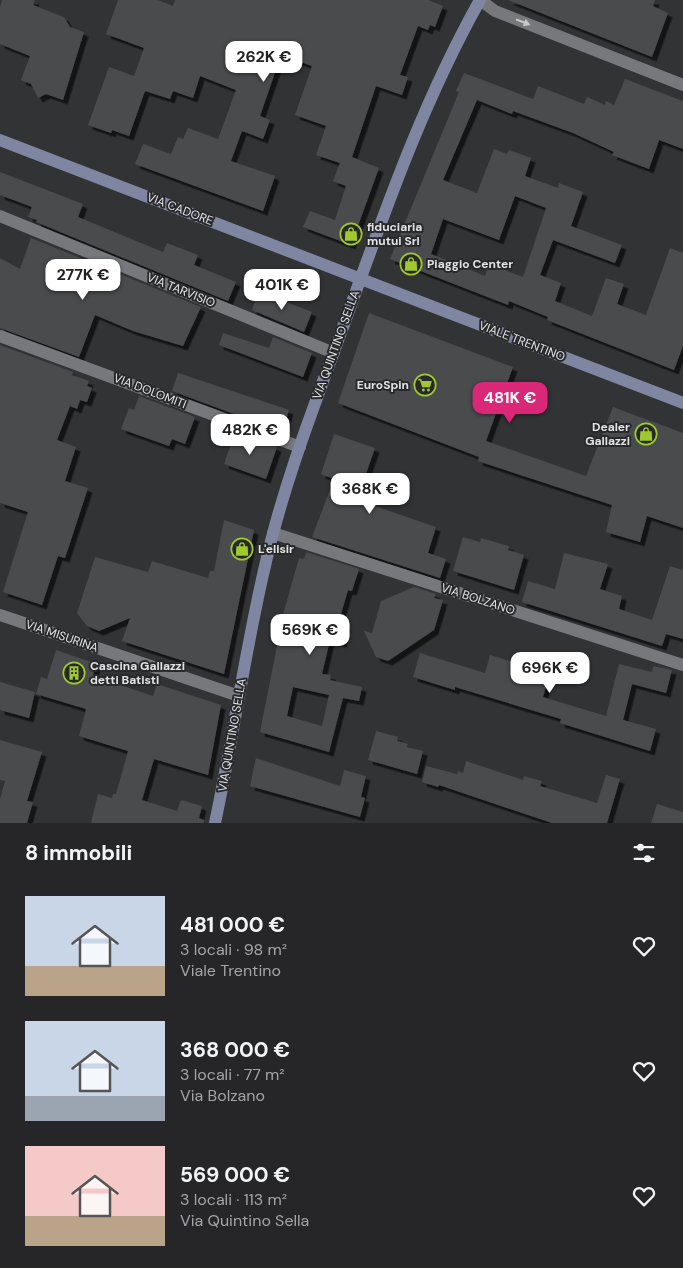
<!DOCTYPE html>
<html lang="it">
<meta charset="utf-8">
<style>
body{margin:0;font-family:"DM Sans",sans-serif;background:#2e2e30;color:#f1f3f6;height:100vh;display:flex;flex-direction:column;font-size:19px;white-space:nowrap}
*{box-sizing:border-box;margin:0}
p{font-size:16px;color:#a4a5a8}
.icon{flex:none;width:28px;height:28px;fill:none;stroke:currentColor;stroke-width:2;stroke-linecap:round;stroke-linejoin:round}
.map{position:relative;height:823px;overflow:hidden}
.panel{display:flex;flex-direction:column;background:#262628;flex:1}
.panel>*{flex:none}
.price{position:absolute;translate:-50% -42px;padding:0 11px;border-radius:10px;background:#fff;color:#222;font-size:16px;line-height:32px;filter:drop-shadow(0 1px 2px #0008)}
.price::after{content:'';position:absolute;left:50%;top:30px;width:15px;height:11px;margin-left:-8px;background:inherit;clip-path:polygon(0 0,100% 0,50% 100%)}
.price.on{background:#db2777;color:#fff}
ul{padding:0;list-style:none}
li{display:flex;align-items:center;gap:15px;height:125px;padding:0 25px}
li span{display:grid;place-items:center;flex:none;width:140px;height:100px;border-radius:0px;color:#555}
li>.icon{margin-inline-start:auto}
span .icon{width:60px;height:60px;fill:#fffc;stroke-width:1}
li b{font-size:21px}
h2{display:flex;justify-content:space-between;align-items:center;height:60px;padding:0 25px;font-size:21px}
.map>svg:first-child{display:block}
</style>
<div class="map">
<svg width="683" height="823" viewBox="0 0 683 823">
<defs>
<filter id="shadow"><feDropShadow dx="4.5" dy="4.5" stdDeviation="0" flood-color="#0009"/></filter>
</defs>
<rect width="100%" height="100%" fill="#323335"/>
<path fill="#4a4b4e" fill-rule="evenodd" filter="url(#shadow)" d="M2,0H35L33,5L64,17L70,27L84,32L63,100L46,94L38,98L31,84L21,80L30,56L0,44V7Z
M118,0H158L173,6L175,0H428L443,6L435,27L430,25L428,30L418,26L400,75L408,77L402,95L376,86L352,157L379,168L351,245L303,227L310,211L335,220L346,186L333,181L340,163L316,155L326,126L295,115L312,66L281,55L260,116L270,120L263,139L242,131L231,161L275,176L263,211L135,164L143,144L171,154L178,137L183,139L188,128L218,139L236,90L200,76L193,98L173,91L170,99L145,91L129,136L112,130L111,133L88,125L109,67L134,76L144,48L106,34Z
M508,0H655L653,6L668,13L652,57Z
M464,73L533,99L538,86L584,104L587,97L605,105L606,101L614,105L625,79L683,101V149L659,140L649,169L612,155L614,152L573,133L513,111L512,114L477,100L443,180L477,193L494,149L507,154L509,150L531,158L525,176L558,188L559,183L583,192L571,226L622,245L615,263L553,240L540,275L561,283L555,301L592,316L606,278L624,284L617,304L646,315L670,248L683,253V346L674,370L547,320L548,317L509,301L508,305L390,259L459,92L456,91ZM515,196L546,208L523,277L489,264L485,276L431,254L443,219L499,240Z
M0,172L83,204L78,217L163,252L167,243L198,255L194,265L236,282L228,301L36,222L37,220L28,217L32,207L0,195Z
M31,238L201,307L183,346L133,331L95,315L79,357L0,328V258L20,269Z
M258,291L312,312L304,332L252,310Z
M369,313L513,367L486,441L586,476L613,407L683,433V528L647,516L640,542L606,532L612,505L478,461L479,457L338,403Z
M223,333L269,348L273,337L312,353L303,377L219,345Z
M0,345L73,372L72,375L89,381L87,386L92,388L87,402L80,400L77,409L70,406L57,440L76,447L65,481L88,488L65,558L58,556L42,605L3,592L28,512L0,503Z
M178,373L289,410L282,432L172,391Z
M139,396L195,417L185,444L172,439L169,446L121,429L129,408L134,410Z
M235,432L277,447L266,479L224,464Z
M334,434L375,448L359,494L368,497L366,503L436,527L428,553L446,559L440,578L312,537L334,479L321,474Z
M224,520L254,530L224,674L122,641L130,618L99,631L87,626L77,613L95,557L148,572L152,561L208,578L210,571H214Z
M463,537L480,542L481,538L509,546L508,550L524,555L514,590L453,571Z
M306,552L359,569L352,591L348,590L339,621L340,625L346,626L342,643L330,640L322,674L331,675L330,680L362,687L359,701L343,698L329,752L260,732L279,636H277L299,558L304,559ZM293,687L329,695L322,726L287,716Z
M564,553L608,564L600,589L622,596L619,609L652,620L670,566L683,570V639L666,634L662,646L522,602L528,581L555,589Z
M414,587L436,594L434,598L443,600L434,630L388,661L376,657L364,631L372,633L381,601Z
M56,650L97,664L93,675L114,682V683L153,696L157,684L221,705L208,775L154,759L142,800L177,811L181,800L202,806L199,818L204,820V823H91L98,794L112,798L113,794H116L128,751L79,736L86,709L36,694L41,677L47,679Z
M420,653L485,673L490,655L550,673L543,697L606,716L619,664L652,672L653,666L672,670L666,693L632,684L623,720L656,729L650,751L560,723L561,719L455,687V690L413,677Z
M0,682L35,692L29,718L0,710Z
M376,731L398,737L397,741L408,744L407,747L423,751L417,774L368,760Z
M0,740L42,752L27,801L33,802L27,823H0V799L5,781L0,780Z
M256,758L340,786L344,770L366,776L361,797L365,798L360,817L250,786Z
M466,761L523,780L524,776L542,781L540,786L597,803L606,775L620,779L607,823H552L439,785L438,787L422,782L426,766L457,774L458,771L463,773Z
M657,804L683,812V823H651Z"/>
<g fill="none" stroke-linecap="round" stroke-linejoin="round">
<path stroke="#77787b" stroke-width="12" d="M480,0L495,11L683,85
M0,216L334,353
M0,336L300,447
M273,533L683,665
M0,615L239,696"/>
<path stroke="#7f86a1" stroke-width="12" d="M0,140L683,403
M215,823C233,738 245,651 265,566C285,477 320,391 351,305C389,200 425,98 480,0"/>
</g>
<defs><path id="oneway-solid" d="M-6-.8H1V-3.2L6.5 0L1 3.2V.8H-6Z" transform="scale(1.25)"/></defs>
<use fill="#c7c8ca" href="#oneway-solid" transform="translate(523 22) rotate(21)"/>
<defs>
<g id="shop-ring" transform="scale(1.125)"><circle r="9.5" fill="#28292b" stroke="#a0c92c" stroke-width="1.5"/><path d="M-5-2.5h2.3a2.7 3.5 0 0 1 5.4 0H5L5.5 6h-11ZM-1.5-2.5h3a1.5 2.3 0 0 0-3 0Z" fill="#a0c92c"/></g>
<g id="supermarket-ring" transform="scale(1.125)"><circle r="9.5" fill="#28292b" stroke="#a0c92c" stroke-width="1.5"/><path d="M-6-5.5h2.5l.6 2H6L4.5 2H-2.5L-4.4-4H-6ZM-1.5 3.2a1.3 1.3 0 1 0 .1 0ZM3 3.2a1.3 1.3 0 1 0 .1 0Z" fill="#a0c92c"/></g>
<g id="building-ring" transform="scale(1.125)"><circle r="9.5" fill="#28292b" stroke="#a0c92c" stroke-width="1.5"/><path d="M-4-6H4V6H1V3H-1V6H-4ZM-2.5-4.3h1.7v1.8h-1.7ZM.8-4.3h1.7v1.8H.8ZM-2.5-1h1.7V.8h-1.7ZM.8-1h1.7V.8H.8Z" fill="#a0c92c"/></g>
</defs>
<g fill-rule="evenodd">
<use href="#shop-ring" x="351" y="234"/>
<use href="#shop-ring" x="411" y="264"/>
<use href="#supermarket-ring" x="425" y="385"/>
<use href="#shop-ring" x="646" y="434"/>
<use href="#shop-ring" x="242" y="549"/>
<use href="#building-ring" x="74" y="673"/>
</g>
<g text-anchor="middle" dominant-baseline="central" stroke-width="4" stroke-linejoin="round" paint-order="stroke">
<g font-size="12" fill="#e2e3e4" stroke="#28292b">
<text transform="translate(180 209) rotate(21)">VIA CADORE</text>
<text transform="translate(181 290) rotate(22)">VIA TARVISIO</text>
<text transform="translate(522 341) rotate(21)">VIALE TRENTINO</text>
<text transform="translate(336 345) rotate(-70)">VIA QUINTINO SELLA</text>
<text transform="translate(150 391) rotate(21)">VIA DOLOMITI</text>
<text transform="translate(478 599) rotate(18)">VIA BOLZANO</text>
<text transform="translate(62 636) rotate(19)">VIA MISURINA</text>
<text transform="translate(232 735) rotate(-80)">VIA QUINTINO SELLA</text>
</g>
<g font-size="12" font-weight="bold" fill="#e2e3e4" stroke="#28292b" text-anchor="start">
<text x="367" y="227">fiduciaria<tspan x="367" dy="14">mutui Srl</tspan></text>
<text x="427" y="264">Piaggio Center</text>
<text x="409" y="385" text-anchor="end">EuroSpin</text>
<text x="630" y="427" text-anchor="end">Dealer<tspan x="630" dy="14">Gallazzi</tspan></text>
<text x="258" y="549">L'elisir</text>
<text x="90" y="666">Cascina Gallazzi<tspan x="90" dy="14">detti Batisti</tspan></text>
</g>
</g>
</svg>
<b class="price" style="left:264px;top:83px">262K €</b>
<b class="price" style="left:83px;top:301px">277K €</b>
<b class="price" style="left:282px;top:311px">401K €</b>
<b class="price on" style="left:510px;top:424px">481K €</b>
<b class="price" style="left:250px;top:456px">482K €</b>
<b class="price" style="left:370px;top:515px">368K €</b>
<b class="price" style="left:310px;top:656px">569K €</b>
<b class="price" style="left:550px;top:694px">696K €</b>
</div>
<section class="panel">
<h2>8 immobili<svg class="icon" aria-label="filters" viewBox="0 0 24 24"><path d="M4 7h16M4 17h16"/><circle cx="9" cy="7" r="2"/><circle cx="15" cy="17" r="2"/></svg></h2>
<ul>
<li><span style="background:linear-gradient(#c9d6e8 70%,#b9a48a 0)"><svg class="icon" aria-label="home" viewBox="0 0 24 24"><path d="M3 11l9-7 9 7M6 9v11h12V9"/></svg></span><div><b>481 000 €</b><p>3 locali · 98 m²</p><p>Viale Trentino</p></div><svg class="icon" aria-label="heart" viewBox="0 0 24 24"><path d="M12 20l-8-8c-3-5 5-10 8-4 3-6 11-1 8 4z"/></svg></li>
<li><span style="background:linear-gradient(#c9d6e8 75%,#9aa5b1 0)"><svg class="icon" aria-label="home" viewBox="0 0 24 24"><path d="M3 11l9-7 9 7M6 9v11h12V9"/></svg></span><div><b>368 000 €</b><p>3 locali · 77 m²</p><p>Via Bolzano</p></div><svg class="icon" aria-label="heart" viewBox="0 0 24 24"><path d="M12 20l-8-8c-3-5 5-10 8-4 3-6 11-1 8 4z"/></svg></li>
<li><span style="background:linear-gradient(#f6c9c9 70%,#b9a48a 0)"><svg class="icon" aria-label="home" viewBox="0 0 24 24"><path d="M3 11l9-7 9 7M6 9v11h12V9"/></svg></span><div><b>569 000 €</b><p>3 locali · 113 m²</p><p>Via Quintino Sella</p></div><svg class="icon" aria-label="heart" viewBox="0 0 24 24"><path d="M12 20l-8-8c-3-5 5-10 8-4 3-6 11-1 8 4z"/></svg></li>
</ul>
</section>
